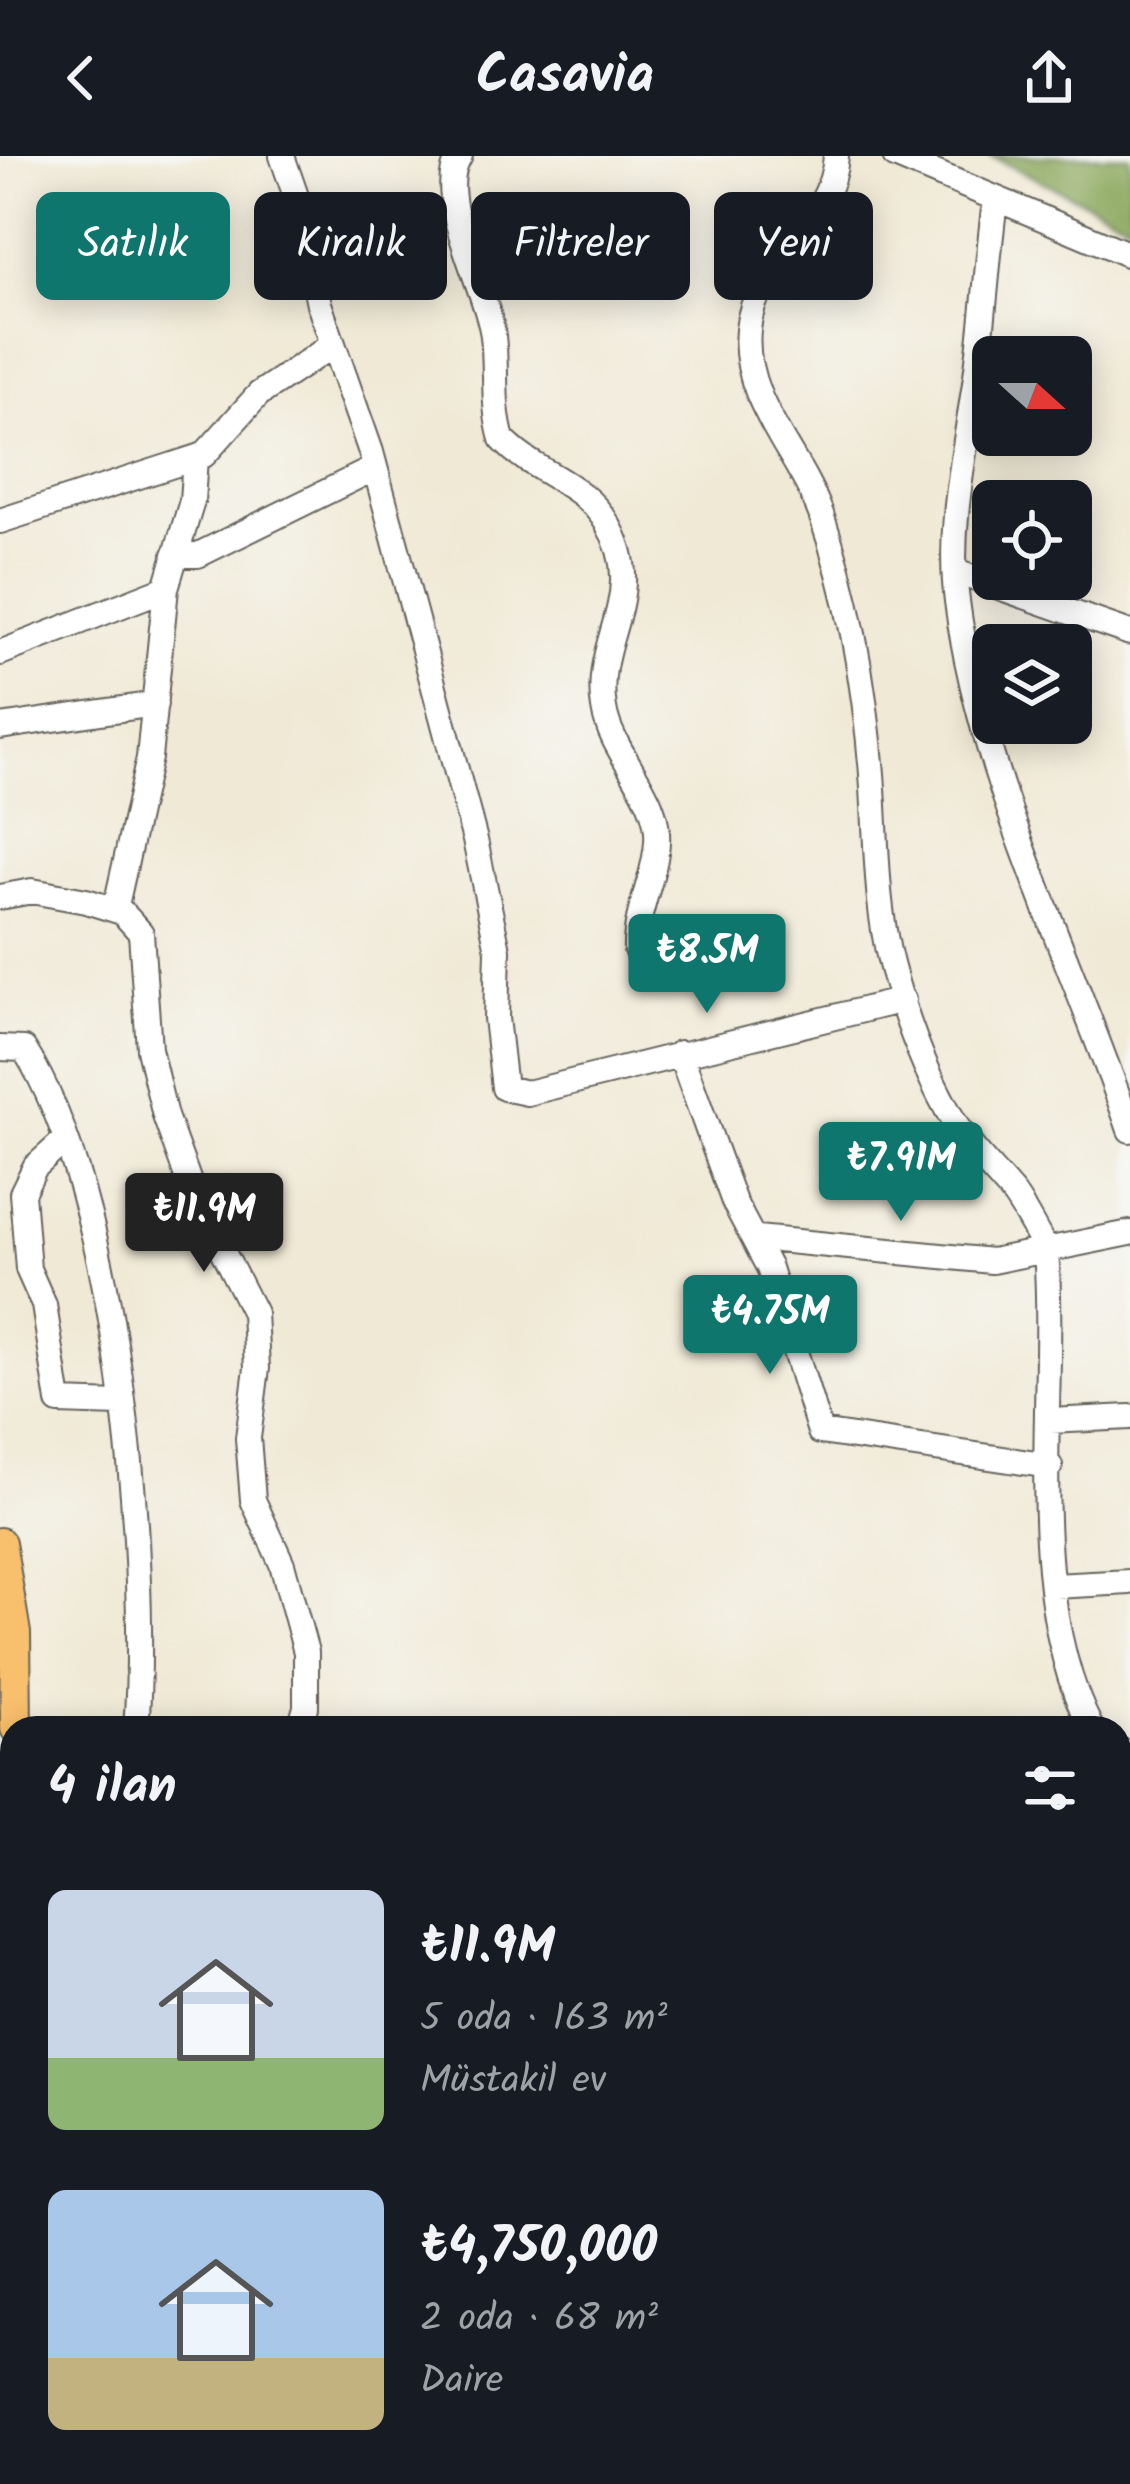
<!DOCTYPE html>
<html lang="tr">
<meta charset="utf-8">
<style>
body{margin:0;font-family:Kalam,sans-serif;background:#242831;color:#f1f3f6;height:100vh;display:flex;flex-direction:column;font-size:45px;white-space:nowrap}
*{box-sizing:border-box;margin:0}
p{font-size:39px;color:#9ea1a6}
.icon{flex:none;width:66px;height:66px;fill:none;stroke:currentColor;stroke-width:2;stroke-linecap:round;stroke-linejoin:round}
.map{position:relative;flex:1;overflow:hidden}
.drawer{position:absolute;left:0px;top:1560px;width:1131px;height:768px;display:flex;flex-direction:column;background:#171b24;border-radius:36px 36px 0 0;box-shadow:0 6px 30px #0003}
.drawer>*{flex:none}
.hud{position:absolute;left:36px;top:36px;width:1059px;height:108px;display:flex;gap:24px}
.needle{width:78px;rotate:111deg}
.fabs{position:absolute;left:972px;top:180px;display:grid;gap:24px}
.fabs a{display:grid;place-items:center;width:120px;height:120px;border-radius:18px;background:#171b24;box-shadow:0 6px 30px #0003;font-size:60px}
.price{position:absolute;translate:-50% -102px;padding:0 27px;border-radius:12px;background:#0f766e;color:#fff;font-size:39px;line-height:78px;filter:drop-shadow(0 3px 6px #0008)}
.price::after{content:'';position:absolute;left:50%;top:72px;width:36px;height:27px;margin-left:-18px;background:inherit;clip-path:polygon(0 0,100% 0,50% 100%)}
.price.on{background:#222;color:#fff}
ul{padding:0;list-style:none}
li{display:flex;align-items:center;gap:36px;height:300px;padding:0 48px}
li span{display:grid;place-items:center;flex:none;width:336px;height:240px;border-radius:18px;color:#555}
li>.icon{margin-inline-start:auto}
span .icon{width:144px;height:144px;fill:#fffc;stroke-width:1}
li b{font-size:51px}
h2{display:flex;justify-content:space-between;align-items:center;height:144px;padding:0 48px;font-size:51px}
.tag{padding:0 42px;border-radius:18px;background:#171b24;box-shadow:0 6px 30px #0003;font-size:42px;line-height:108px}
.tag.on{background:#0f766e;color:#fff}
header{display:flex;justify-content:space-between;align-items:center;height:156px;padding:0 48px;background:#171b24;font-size:54px;font-weight:700}
.map>svg:first-child{display:block}
</style>
<header><svg class="icon" aria-label="back" viewBox="0 0 24 24"><path d="M15 5l-7 7 7 7"/></svg>Casavia<svg class="icon" aria-label="share" viewBox="0 0 24 24"><path d="M12 15V3M7 8l5-5 5 5M5 13v7h14v-7"/></svg></header>
<div class="map">
<svg width="1130" height="2328" viewBox="0 0 1130 2328">
<rect width="100%" height="100%" fill="#f6f6f2"/>
<filter id="ink" filterUnits="userSpaceOnUse"><feTurbulence type="fractalNoise" baseFrequency=".00833" numOctaves="2"/><feDisplacementMap in="SourceGraphic" scale="24" xChannelSelector="R" yChannelSelector="G"/><feConvolveMatrix kernelMatrix="1 2 1 2 8 2 1 2 1" color-interpolation-filters="sRGB"/></filter>
<filter id="wash" filterUnits="userSpaceOnUse"><feTurbulence type="fractalNoise" baseFrequency=".004" numOctaves="4" result="noise"/><feDisplacementMap in="SourceGraphic" scale="48" xChannelSelector="R" yChannelSelector="G"/><feGaussianBlur stdDeviation="2.7" result="paint"/><feColorMatrix in="noise" values="0 0 0 0 0 0 0 0 0 0 0 0 0 0 0 0 0 1.4 0 .05"/><feComposite in="paint" operator="in"/></filter>
<g filter="url(#wash)">
<rect width="100%" height="100%" fill="#f0e9d5"/>
<path fill="#86a456" stroke="#516039" stroke-width="3" d="M990,0H1130V68Z
M0,2095L12,2172V2316H42L45,2328H0Z
M586,2316H667L666,2328H585Z
M1008,2316H1108L1112,2328H967Z"/>
</g>
<g filter="url(#ink)">
<g fill="none" stroke-linecap="round" stroke-linejoin="round">
<g stroke="#66645d" stroke-width="28">
<path id="minor" d="M282,0L298,46L319,148L371,296L475,684L498,794L496,862L504,932L527,937L903,844
M460,0C432,40 487,132 493,180C497,213 492,250 502,283C533,317 582,325 607,367C650,439 592,483 604,552C611,599 661,639 657,686C655,723 635,756 636,793L641,807L652,811L680,804
M836,0C832,71 754,104 748,174C741,243 799,297 821,358C849,439 865,532 872,618C877,681 875,746 891,808C905,862 927,921 956,969C971,994 995,1016 1014,1039C1026,1056 1036,1076 1046,1094C1057,1244 1021,1436 1091,1572
M895,0L1130,99
M995,45C987,105 984,167 975,227C965,296 947,375 957,445C980,624 1072,803 1130,974
M0,365L204,299L259,238L331,190
M175,399H198L375,312
M956,416L1130,477
M0,497L166,432
M0,571L155,548
M0,741L32,735L86,745L122,756L141,777L149,893L165,960L193,1037L254,1157L257,1212L248,1282L253,1344L282,1408L306,1496V1551L300,1572
M115,754L149,602L166,432L192,345L195,302
M0,892L24,893C117,1038 150,1400 136,1572
M680,897L734,1046L769,1112L820,1276L1050,1310
M65,984L35,1011L22,1037L28,1113L44,1149L59,1246L120,1248
M757,1082L992,1105L1130,1077
M1050,1265L1130,1261
M1054,1430L1130,1426
M1119,1597L1130,1596
M1119,1621L1130,1636
M0,1700L12,1699
M0,1775L12,1774
M273,2316L274,2328
M86,2328L122,2316"/>
</g>
<g stroke="#66645d" stroke-width="34">
<path id="major" d="M0,1387L15,1477L16,1572
M74,2316L78,2328"/>
</g>
<use href="#minor" stroke="#fff" stroke-width="24"/>
<use href="#major" stroke="#f8bf6c" stroke-width="30"/>
</g>
</g>
</svg>
<div class="fabs">
<a><svg class="needle" viewBox="-14 -14 28 28"><path d="M0-13l5 13h-10z" fill="#e53935"/><path d="M0 13l5-13h-10z" fill="#9ea1a6"/></svg></a>
<a><svg class="icon" aria-label="locate" viewBox="0 0 24 24"><circle cx="12" cy="12" r="6"/><path d="M12 2v4M12 18v4M2 12h4M18 12h4"/></svg></a>
<a><svg class="icon" aria-label="layers" viewBox="0 0 24 24"><path d="M12 4l9 5-9 5-9-5zM3 14l9 5 9-5"/></svg></a>
</div>
<b class="price" style="left:707px;top:860px">₺8.5M</b>
<b class="price" style="left:901px;top:1068px">₺7.91M</b>
<b class="price on" style="left:204px;top:1119px">₺11.9M</b>
<b class="price" style="left:770px;top:1221px">₺4.75M</b>
<div class="hud">
<a class="tag on">Satılık</a>
<a class="tag">Kiralık</a>
<a class="tag">Filtreler</a>
<a class="tag">Yeni</a>
</div>
<section class="drawer">
<h2>4 ilan<svg class="icon" aria-label="filters" viewBox="0 0 24 24"><path d="M4 7h16M4 17h16"/><circle cx="9" cy="7" r="2"/><circle cx="15" cy="17" r="2"/></svg></h2>
<ul>
<li><span style="background:linear-gradient(#c9d6e8 70%,#8fb573 0)"><svg class="icon" aria-label="home" viewBox="0 0 24 24"><path d="M3 11l9-7 9 7M6 9v11h12V9"/></svg></span><div><b>₺11.9M</b><p>5 oda · 163 m²</p><p>Müstakil ev</p></div></li>
<li><span style="background:linear-gradient(#a9c7e8 70%,#c2b280 0)"><svg class="icon" aria-label="home" viewBox="0 0 24 24"><path d="M3 11l9-7 9 7M6 9v11h12V9"/></svg></span><div><b>₺4,750,000</b><p>2 oda · 68 m²</p><p>Daire</p></div></li>
</ul>
</section>
</div>
